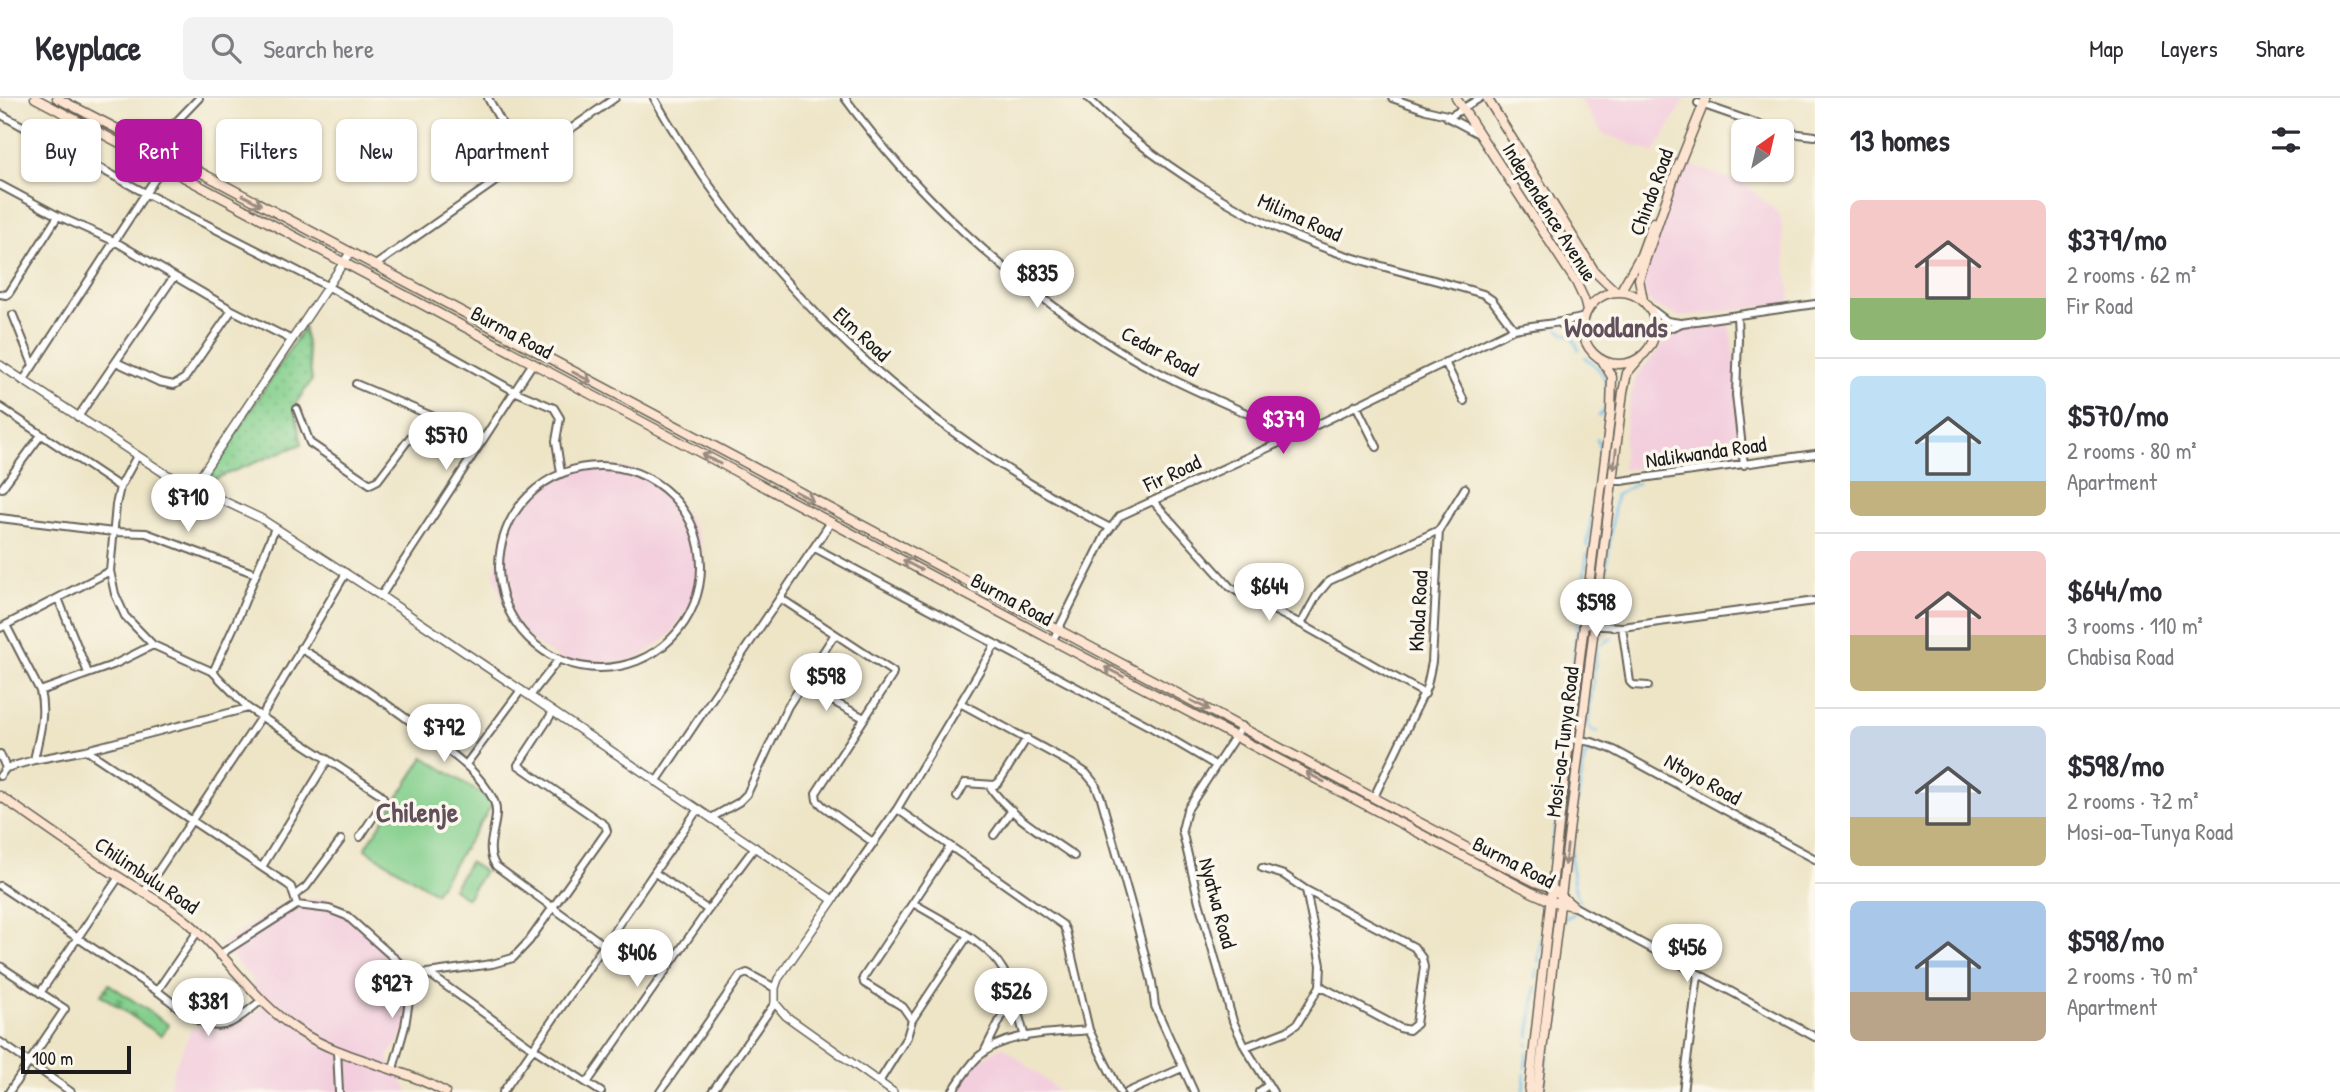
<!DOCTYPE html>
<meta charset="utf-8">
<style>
body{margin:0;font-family:"Patrick Hand",sans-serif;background:#f2f2f3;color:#2b2b33;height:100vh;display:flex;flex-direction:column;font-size:26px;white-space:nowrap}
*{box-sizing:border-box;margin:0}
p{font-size:23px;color:#7c7c81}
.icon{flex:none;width:38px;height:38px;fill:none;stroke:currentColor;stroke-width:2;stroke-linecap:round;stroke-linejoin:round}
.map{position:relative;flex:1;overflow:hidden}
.sheet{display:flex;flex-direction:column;background:#fff;width:525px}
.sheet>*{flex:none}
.hud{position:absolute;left:21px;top:21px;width:665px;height:63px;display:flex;gap:14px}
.needle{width:46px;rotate:34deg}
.buttons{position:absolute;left:1731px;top:21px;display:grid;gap:14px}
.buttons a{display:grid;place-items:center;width:63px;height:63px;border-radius:10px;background:#fff;box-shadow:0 2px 5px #0004;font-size:35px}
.scale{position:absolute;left:21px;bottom:18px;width:110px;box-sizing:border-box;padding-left:7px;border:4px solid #1c1c1c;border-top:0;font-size:19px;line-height:24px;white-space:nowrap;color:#1c1c1c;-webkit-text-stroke:5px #fbf7ec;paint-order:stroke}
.price{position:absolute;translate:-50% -60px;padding:0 16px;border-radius:24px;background:#fff;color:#222;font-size:23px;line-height:46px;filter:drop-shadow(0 2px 4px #0008)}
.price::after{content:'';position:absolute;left:50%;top:42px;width:21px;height:16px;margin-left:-10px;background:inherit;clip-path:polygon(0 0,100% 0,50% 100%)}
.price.current{background:#b5179e;color:#fff}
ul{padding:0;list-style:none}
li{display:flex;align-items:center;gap:21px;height:175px;padding:0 35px}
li+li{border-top:2px solid #e1e1e2}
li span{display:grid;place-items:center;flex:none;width:196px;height:140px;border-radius:10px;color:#555}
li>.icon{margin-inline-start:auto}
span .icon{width:84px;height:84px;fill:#fffc;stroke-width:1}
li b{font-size:30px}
h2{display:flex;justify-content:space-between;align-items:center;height:84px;padding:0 35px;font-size:30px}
.pill{padding:0 24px;border-radius:10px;background:#fff;box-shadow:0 2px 5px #0004;font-size:24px;line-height:63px}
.pill.current{background:#b5179e;color:#fff}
header{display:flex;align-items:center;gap:42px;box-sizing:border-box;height:98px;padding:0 35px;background:#fff;border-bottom:2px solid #e1e1e2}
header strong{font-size:33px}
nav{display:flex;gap:38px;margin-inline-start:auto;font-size:24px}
.search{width:490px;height:63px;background:#f2f2f3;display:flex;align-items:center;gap:18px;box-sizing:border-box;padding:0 24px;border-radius:10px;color:#7c7c81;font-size:26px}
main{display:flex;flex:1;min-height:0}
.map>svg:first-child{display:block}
</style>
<header>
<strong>Keyplace</strong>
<div class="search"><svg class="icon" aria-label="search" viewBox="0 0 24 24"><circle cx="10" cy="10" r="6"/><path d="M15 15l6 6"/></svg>Search here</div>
<nav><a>Map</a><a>Layers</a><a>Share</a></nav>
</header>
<main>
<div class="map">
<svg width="1815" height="994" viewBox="0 0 1815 994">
<defs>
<pattern id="grass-dots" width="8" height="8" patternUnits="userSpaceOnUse" patternTransform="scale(1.75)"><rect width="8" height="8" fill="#84cf8d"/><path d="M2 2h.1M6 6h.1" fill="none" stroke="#71b179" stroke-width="1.8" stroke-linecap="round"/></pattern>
<pattern id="cemetery-stones" width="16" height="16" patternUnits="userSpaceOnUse" patternTransform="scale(1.75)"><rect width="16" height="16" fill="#84cf8d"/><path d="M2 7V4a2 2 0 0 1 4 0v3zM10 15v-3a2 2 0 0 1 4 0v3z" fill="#71b179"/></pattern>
</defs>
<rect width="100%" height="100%" fill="#fbf7ec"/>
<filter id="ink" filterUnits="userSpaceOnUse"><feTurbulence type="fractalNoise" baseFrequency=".0143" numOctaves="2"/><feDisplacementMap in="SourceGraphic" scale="14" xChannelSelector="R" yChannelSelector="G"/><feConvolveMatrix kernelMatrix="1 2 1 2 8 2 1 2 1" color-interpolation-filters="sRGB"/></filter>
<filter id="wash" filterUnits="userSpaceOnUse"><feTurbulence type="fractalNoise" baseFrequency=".00686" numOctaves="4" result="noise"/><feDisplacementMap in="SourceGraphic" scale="28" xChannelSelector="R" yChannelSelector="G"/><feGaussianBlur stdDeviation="1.57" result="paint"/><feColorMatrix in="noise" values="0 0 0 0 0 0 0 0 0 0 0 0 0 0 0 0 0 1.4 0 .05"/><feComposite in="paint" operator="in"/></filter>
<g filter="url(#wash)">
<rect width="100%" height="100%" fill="#eee5c7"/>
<path fill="#f3cfde" d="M1579,0H1685L1654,55L1602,35Z
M1681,64L1745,86L1780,117L1791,205L1679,219L1654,208L1646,199L1639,178Z
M1729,225L1749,358L1622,372L1626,320L1636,277L1659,252L1670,233L1679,228Z
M587,366L609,367L640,373L668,393L689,420L701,443V478L686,515L668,539L639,560L599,571L582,569L562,562L526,540L505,511L494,477L503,436L516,410L536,387L560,372Z
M324,800L355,817L389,850L417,874L415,917L387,960L409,994H169L172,975L192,930L238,925L261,911L250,879L222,847L284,805Z
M1003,948L1060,994H955L974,966Z"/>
<path fill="url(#grass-dots)" stroke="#507654" stroke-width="2" d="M304,229L312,282L294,308L302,346L204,385Z"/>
<path fill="url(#cemetery-stones)" stroke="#507654" stroke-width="2" d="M109,886L169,927L161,938L101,897Z"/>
<path fill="#84cf8d" stroke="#507654" stroke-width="2" d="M424,659L494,704L435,795L365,751Z
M469,764L484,773L467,800L453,791Z"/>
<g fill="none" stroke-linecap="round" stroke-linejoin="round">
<path stroke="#72c2ed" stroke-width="2.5" d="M1558,231L1573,240L1579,252
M1585,259C1609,278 1608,283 1605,312L1599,318
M1597,341L1600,352
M1587,449L1593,409
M1583,485L1587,456
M1580,513L1583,488
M1611,520L1604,517L1601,508L1616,397L1638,385
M1568,619L1578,521
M1597,634L1592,633L1588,626L1597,549L1612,540
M1562,670L1566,628
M1557,706L1558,702
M1550,761L1555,729
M1532,800C1544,808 1545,813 1543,827
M1579,803C1562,767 1579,698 1585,658L1596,653
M1563,821L1574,816
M1538,864L1541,839
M1536,879L1537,871
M1550,936L1552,919
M1529,939L1536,888
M1528,945V947
M1546,967L1550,943
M1525,970L1527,954
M1523,994L1525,976
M1543,994L1546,973"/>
</g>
</g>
<g filter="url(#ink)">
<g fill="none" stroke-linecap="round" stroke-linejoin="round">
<g stroke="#666258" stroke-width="10">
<path id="minor" d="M488,0L523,64
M654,0C761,188 918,332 1110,430
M845,0C915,96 1005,179 1104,243C1164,282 1232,308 1296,337
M1088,0C1149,62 1247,123 1330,152C1380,170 1432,180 1483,196L1492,202L1514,231
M1392,0L1426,12L1451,18L1480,0
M1698,5L1779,33
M0,16L147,96L327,188L514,293L554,310L560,320L556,343L561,375
M1447,19L1477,35
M1782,34L1815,38
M152,49L199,0
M0,87L58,118L116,144L232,212L292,242
M374,168L615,0
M0,196L6,197L9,195L58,118
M1651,211L1667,223L1680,225
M13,217L33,267
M1737,217L1738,241L1736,297L1744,367
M1561,226L1584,238
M1655,236L1682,225L1815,206
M116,264L159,284L174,287L185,280L232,212
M1445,264L1464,303
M23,283L170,58
M356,286L484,340
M1356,307L1377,349
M0,309L120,389
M297,311L310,345L370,386L378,382L427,317
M78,319L173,180
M137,358L120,389L116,407L110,473L115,496L125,518L153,547L213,574
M499 469a101 101 0 1 1 202 0a101 101 0 1 1-202 0Z
M1602,383H1621L1815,356
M2,390L41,337
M1153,403L1230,489L1243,497L1301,526L1425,596
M0,420L113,434L146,435L256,476
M815,450L1149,628L1215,667
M381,498L533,265
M58,500L88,575
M780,500L893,574L892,578L816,695L817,702L823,708L874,745
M1301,526L1317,497L1329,483L1439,432L1465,390
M6,527L40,593C46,617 39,638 34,662
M1583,527L1622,529L1815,503
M1622,529L1630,584L1633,587L1648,588
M0,530L110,473
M1053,542L1106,436L1120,418L1296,337L1514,231C1538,226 1560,226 1585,219
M300,550C347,579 391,607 433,641C456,659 479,674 493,701C504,721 481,747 496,768L604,847
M801,586L864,620
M40,593L113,567L153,547
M530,598L559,561
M962,606L1074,667L1086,675L1095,686L1101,700L1136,823L1152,884L1155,908L1194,994
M248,610L213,574L237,522L275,430
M1242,628L1187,712L1182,732L1199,804L1233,923L1245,949L1273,994
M1571,641L1592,644L1614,652L1815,761
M86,652L287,786L291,789L297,807
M0,656L6,670
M467,665L521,592
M0,678L6,670L34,662L86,652L248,610L379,695L383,699L382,706L360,739
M656,684L831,424
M989,687C1008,717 1045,737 1074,758
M957,699L965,685L995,687L999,684L1027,640
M1374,699L1427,588L1432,564L1439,432
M897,711L1063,827L1066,833L1089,932
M711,720L739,704L747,696L788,608L835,536
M994,737L1012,712
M262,769L327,663
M655,775L708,812L755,749
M0,788L157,893L198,833
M1306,792L1414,849L1422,860L1424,869L1416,926L1409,932L1400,930L1320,888
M144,794L261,619L346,475
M295,797L306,789L341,742
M833,802L897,711L995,547
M913,805C941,822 987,843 1003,872C1014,893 1018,917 1025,939
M1573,808L1815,939
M219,857L297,807L329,811L347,818L413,877L492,866L513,860L529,843L607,733L605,727L518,667L553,614
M0,868L65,911L9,994
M428,875L531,949L601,994
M157,893C176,906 205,937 230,925C241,920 251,910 261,903
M40,895L119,779
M912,922L967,839
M0,944L71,994
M1245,949L1287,933L1297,926L1320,888L1321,867L1306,792L1284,777L1262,770
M337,952L339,994
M985,952L1013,896
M393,971L405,928L413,877
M879,984L907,939L912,922L903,909L864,885L863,880L950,749
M587,985L708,812
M503,994L698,711
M660,994L740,878L747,875L775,890
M712,994L775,905
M952,994C960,982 968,969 978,959C1006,933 1053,936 1089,932L1120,994
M1128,994L1182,970
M1259,994L1268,987
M1683,994L1698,877"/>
</g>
<g stroke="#666258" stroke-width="10">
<path id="tertiary" d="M0,267L164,375L260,420L381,498L833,802L778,881L775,890V905L786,918L893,994
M194,388L350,155"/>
</g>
<g stroke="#666258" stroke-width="11">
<path id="secondary" d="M35,0L1063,548L1531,794L1551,803L1573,808
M57,0L170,58L1477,755L1535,784L1552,790L1573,808
M1456,0L1576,184L1584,201L1587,213
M1487,0L1595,174L1616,194
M1583 230a36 36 0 1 1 72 0a36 36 0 1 1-72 0Z
M1620,194L1641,157L1653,124
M1643,202L1639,181L1646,160L1676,74L1706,0
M0,698C40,725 78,753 119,779C142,794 168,807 189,825C229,859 255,905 299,933C343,962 399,968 445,994
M1529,994L1560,717L1611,313L1612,279L1603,264
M1537,994L1623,294L1627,275L1639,261"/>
</g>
<use href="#minor" stroke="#fff" stroke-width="6"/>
<use href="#tertiary" stroke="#fff" stroke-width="7"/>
<use href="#secondary" stroke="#fde4d0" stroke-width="8"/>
</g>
<defs><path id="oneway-shaft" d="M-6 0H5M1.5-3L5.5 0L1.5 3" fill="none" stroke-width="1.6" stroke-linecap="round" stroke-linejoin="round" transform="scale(1.75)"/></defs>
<g stroke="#988a7f">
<use href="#oneway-shaft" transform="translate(252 102) rotate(28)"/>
<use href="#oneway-shaft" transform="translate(582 279) rotate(28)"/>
<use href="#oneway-shaft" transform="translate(711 361) rotate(-152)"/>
<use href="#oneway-shaft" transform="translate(1615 361) rotate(97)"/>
<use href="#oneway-shaft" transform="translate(804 398) rotate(28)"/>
<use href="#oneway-shaft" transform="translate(912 467) rotate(-152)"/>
<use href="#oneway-shaft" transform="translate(1114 574) rotate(-153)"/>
<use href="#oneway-shaft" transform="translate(1200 607) rotate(27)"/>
<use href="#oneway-shaft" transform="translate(1315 679) rotate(-152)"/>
<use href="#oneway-shaft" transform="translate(1566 757) rotate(97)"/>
</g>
</g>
<g text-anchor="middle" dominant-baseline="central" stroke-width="7" stroke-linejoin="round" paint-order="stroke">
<g font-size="21" fill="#1c1c1c" stroke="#fbf7ec">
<text transform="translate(1651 94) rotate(-70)">Chindo Road</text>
<text transform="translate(1550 114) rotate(58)">Independence Avenue</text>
<text transform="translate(1300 119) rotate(24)">Milima Road</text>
<text transform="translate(512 234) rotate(28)">Burma Road</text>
<text transform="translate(862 236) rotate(43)">Elm Road</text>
<text transform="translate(1160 253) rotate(28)">Cedar Road</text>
<text transform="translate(1706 354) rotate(-8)">Nalikwanda Road</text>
<text transform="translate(1172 375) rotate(-25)">Fir Road</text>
<text transform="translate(1012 501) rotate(28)">Burma Road</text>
<text transform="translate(1418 513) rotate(-87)">Khola Road</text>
<text transform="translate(1562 644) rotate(-83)">Mosi-oa-Tunya Road</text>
<text transform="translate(1703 681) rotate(29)">Ntoyo Road</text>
<text transform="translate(1514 764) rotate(27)">Burma Road</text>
<text transform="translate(147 777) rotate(34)">Chilimbulu Road</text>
<text transform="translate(1218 805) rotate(75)">Nyatwa Road</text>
</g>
<g font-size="28" font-weight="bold" fill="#624f5c" stroke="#fbf7ec">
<text x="1616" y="229">Woodlands</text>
<text x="417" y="714">Chilenje</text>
</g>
</g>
</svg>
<div class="buttons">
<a><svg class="needle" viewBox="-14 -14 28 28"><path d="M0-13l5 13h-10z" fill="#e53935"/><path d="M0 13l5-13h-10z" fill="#7c7c81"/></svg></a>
</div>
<div class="scale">100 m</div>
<b class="price" style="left:1037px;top:212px">$835</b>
<b class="price current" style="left:1283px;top:358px">$379</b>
<b class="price" style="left:446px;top:374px">$570</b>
<b class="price" style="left:188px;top:436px">$710</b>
<b class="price" style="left:1269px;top:525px">$644</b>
<b class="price" style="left:1596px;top:541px">$598</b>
<b class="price" style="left:826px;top:615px">$598</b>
<b class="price" style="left:444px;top:666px">$792</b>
<b class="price" style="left:1687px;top:886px">$456</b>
<b class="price" style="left:637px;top:891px">$406</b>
<b class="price" style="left:392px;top:922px">$927</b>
<b class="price" style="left:1011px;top:930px">$526</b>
<b class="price" style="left:208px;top:940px">$381</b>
<div class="hud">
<a class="pill">Buy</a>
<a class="pill current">Rent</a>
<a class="pill">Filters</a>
<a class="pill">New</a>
<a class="pill">Apartment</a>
</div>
</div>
<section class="sheet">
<h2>13 homes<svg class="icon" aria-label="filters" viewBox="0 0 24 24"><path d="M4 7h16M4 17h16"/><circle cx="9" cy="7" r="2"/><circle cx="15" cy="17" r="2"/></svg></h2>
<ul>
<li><span style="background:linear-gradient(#f6c9c9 70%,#8fb573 0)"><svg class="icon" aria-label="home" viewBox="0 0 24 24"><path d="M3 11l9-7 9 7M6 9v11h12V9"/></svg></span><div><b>$379/mo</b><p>2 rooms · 62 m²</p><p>Fir Road</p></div></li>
<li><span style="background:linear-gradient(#bfe0f5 75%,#c2b280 0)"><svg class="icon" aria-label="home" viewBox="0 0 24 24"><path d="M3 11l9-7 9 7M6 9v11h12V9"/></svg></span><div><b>$570/mo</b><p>2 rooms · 80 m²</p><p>Apartment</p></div></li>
<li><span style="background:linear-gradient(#f6c9c9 60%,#c2b280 0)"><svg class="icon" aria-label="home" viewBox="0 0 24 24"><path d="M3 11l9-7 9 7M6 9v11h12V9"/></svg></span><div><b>$644/mo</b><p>3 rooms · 110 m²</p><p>Chabisa Road</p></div></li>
<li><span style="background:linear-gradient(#c9d6e8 65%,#c2b280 0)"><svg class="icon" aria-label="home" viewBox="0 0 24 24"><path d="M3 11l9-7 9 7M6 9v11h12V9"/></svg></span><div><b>$598/mo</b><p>2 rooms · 72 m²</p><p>Mosi-oa-Tunya Road</p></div></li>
<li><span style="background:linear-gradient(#a9c7e8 65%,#b9a48a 0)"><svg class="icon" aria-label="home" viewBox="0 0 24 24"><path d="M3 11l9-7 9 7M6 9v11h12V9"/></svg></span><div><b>$598/mo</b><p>2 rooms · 70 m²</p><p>Apartment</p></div></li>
</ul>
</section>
</main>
